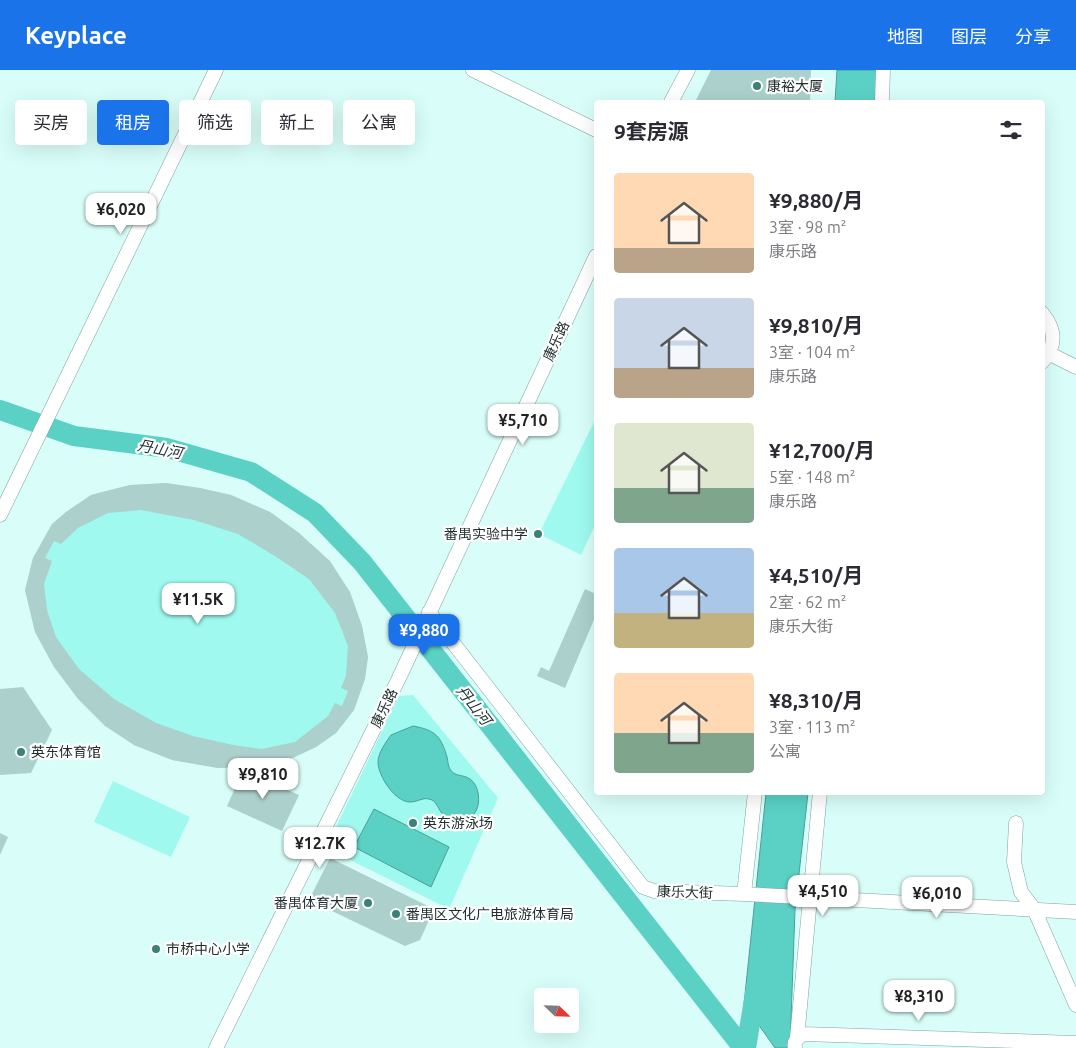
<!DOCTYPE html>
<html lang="zh">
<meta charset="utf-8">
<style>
body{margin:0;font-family:Ubuntu,"Noto Sans SC",sans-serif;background:#f2f2f3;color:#2b2b33;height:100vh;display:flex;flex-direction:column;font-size:19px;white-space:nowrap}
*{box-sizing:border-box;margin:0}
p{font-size:16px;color:#7c7c81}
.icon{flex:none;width:28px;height:28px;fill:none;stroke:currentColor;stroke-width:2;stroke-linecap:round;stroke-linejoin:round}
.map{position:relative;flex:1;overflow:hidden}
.details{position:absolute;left:594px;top:30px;width:451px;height:695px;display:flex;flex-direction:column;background:#fff;border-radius:5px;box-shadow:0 5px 20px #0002}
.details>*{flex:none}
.hud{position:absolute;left:15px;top:30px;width:475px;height:45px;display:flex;gap:10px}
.needle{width:32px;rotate:113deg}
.tools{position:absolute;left:534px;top:918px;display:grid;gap:10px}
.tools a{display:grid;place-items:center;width:45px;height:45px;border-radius:5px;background:#fff;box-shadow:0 5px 20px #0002;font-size:25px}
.price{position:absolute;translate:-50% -42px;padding:0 11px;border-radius:10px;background:#fff;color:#222;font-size:16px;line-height:32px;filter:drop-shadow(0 1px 2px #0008)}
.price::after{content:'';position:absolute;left:50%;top:30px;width:15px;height:11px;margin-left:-8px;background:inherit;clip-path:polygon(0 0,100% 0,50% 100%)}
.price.selected{background:#1a73e8;color:#fff}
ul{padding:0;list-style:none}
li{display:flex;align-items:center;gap:15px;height:125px;padding:0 20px}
li span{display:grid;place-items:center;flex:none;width:140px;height:100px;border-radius:5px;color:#555}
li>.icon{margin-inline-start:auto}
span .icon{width:60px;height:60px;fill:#fffc;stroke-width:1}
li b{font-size:21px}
h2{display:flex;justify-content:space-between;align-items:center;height:60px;padding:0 20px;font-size:21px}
.tag{padding:0 18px;border-radius:5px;background:#fff;box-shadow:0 5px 20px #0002;font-size:18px;line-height:45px}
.tag.selected{background:#1a73e8;color:#fff}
header{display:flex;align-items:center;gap:30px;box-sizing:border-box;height:70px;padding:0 25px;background:#1a73e8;color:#fff}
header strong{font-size:24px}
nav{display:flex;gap:28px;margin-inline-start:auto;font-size:18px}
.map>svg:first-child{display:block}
</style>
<header>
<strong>Keyplace</strong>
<nav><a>地图</a><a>图层</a><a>分享</a></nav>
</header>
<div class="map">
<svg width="1076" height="978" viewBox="0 0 1076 978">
<rect width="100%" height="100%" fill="#d9fef9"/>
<path fill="#9ff9ef" d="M596,348V453L581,485L539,464Z
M166,413L200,418L231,425L270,442L299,463L350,522L362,556L368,587L365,609L354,640L336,663L316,677L284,692L250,697L218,698L172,690L134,675L54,597L35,562L25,520L33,488L52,454L66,442L91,425L130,415Z
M413,625L498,728L449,839L326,778L399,626Z
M113,711L190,747L171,787L94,752Z"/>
<path fill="#5bd1c5" stroke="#4aa098" d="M837,0H877L875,32H835Z
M413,656C435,660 441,666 447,687C448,691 448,696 450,699C454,707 463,704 470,709C479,715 481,732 476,741C474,745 468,749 465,753C457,752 446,750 441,742C438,738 437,733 432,730C423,726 419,732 410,732C395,732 378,706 378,692C378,683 386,672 391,665Z
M766,723H808L795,840L790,978H775L744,934Z
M374,739L449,777L431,817L354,777Z"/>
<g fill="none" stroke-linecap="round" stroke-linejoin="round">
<path stroke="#5bd1c5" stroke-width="20" d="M0,340L74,366L167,378L251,402L315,443L362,492L743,978
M746,978L756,918"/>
</g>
<path fill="#acd0cb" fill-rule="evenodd" d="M711,0H811L810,32H695Z
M166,413L200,418L231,425L270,442L299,463L330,491L350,522L362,556L368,587L365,609L354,640L336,663L316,677L284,692L250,697L218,698L172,690L134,675L105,656L78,629L54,597L35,562L25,520L33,488L52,454L66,442L91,425L130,415ZM141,440L194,450L238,464L275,486L309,509L335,543L348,576L346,606L341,618L348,621L342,636L335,633L328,646L295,672L262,679L233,675L193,666L156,653L114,629L79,599L56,567L47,540L44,514L52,491L45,488L54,471L61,474L78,458L108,443Z
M585,519L596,524V545L565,618L537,606L541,597L549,601Z
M23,617L52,660L31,703L0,705V619Z
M243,700L299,725L282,761L227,736Z
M0,763L8,767L0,785Z
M330,788L428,836L430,848L420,870L405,876L309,830Z"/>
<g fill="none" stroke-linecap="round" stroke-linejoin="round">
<g stroke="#80a39e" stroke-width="15">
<path id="minor" d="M473,0L596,60
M671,32L688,0
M882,32L883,0
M1042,243C1056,260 1057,275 1042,292
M1050,284L1076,297
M0,445L216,0
M429,542L643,817L654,821L744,824L1076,842
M1016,753L1014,792L1021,822L1034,839L1076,935
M744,824L755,722
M797,968L820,722
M216,978L399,608L596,186
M795,978C793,971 798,967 804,964L1076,973"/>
</g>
<use href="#minor" stroke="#fff" stroke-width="14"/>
</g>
<g fill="#3a8179" stroke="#fff" stroke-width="2">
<circle cx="757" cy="16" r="5"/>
<circle cx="538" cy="464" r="5"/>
<circle cx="21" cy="682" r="5"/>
<circle cx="413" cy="753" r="5"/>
<circle cx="368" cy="833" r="5"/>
<circle cx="396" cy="844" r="5"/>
<circle cx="156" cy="879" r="5"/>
</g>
<g text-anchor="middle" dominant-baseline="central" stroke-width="4.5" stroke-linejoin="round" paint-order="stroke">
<g font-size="14" fill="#212f2e" stroke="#fff" text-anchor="start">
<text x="767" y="16">康裕大厦</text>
<text x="528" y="464" text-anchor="end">番禺实验中学</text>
<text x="31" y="682">英东体育馆</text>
<text x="423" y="753">英东游泳场</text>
<text x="358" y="833" text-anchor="end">番禺体育大厦</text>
<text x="406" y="844">番禺区文化广电旅游体育局</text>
<text x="166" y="879">市桥中心小学</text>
</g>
<g font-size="14" fill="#212f2e" stroke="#fff">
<text transform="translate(556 271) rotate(-65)">康乐路</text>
<text transform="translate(384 638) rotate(-64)">康乐路</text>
<text transform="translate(685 822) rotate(2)">康乐大街</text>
</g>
<g font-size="15" font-style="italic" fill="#192e2b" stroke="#fff">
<text transform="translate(160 379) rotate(11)">丹山河</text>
<text transform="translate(474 635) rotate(52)">丹山河</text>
</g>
</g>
</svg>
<div class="tools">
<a><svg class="needle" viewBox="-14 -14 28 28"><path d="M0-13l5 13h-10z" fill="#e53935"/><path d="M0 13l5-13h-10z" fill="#7c7c81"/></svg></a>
</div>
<b class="price" style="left:121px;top:165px">¥6,020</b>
<b class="price" style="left:523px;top:376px">¥5,710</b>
<b class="price" style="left:198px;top:555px">¥11.5K</b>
<b class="price selected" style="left:424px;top:586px">¥9,880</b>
<b class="price" style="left:263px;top:730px">¥9,810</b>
<b class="price" style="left:320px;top:799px">¥12.7K</b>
<b class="price" style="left:823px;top:847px">¥4,510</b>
<b class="price" style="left:937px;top:849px">¥6,010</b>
<b class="price" style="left:919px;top:952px">¥8,310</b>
<div class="hud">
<a class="tag">买房</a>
<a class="tag selected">租房</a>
<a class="tag">筛选</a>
<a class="tag">新上</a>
<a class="tag">公寓</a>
</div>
<section class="details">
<h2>9套房源<svg class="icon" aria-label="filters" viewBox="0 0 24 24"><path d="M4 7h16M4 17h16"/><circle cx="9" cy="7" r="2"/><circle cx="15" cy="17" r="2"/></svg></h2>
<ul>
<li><span style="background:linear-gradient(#ffd9b3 75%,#b9a48a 0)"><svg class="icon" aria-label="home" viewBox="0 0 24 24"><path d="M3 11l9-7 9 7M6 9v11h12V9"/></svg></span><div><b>¥9,880/月</b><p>3室 · 98 m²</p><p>康乐路</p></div></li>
<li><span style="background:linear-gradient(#c9d6e8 70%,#b9a48a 0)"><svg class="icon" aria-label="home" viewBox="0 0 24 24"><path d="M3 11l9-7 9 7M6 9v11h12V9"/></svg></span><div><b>¥9,810/月</b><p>3室 · 104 m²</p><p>康乐路</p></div></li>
<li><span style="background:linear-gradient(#dfe7d0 65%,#7fa58c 0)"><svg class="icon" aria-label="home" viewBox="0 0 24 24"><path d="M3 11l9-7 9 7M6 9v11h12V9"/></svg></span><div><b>¥12,700/月</b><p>5室 · 148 m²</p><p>康乐路</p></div></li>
<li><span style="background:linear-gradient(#a9c7e8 65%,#c2b280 0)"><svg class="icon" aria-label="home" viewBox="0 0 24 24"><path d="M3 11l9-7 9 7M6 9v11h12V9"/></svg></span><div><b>¥4,510/月</b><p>2室 · 62 m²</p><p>康乐大街</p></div></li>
<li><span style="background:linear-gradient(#ffd9b3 60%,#7fa58c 0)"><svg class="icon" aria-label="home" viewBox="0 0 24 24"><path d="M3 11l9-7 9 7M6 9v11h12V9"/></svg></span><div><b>¥8,310/月</b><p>3室 · 113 m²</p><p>公寓</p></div></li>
</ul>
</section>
</div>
